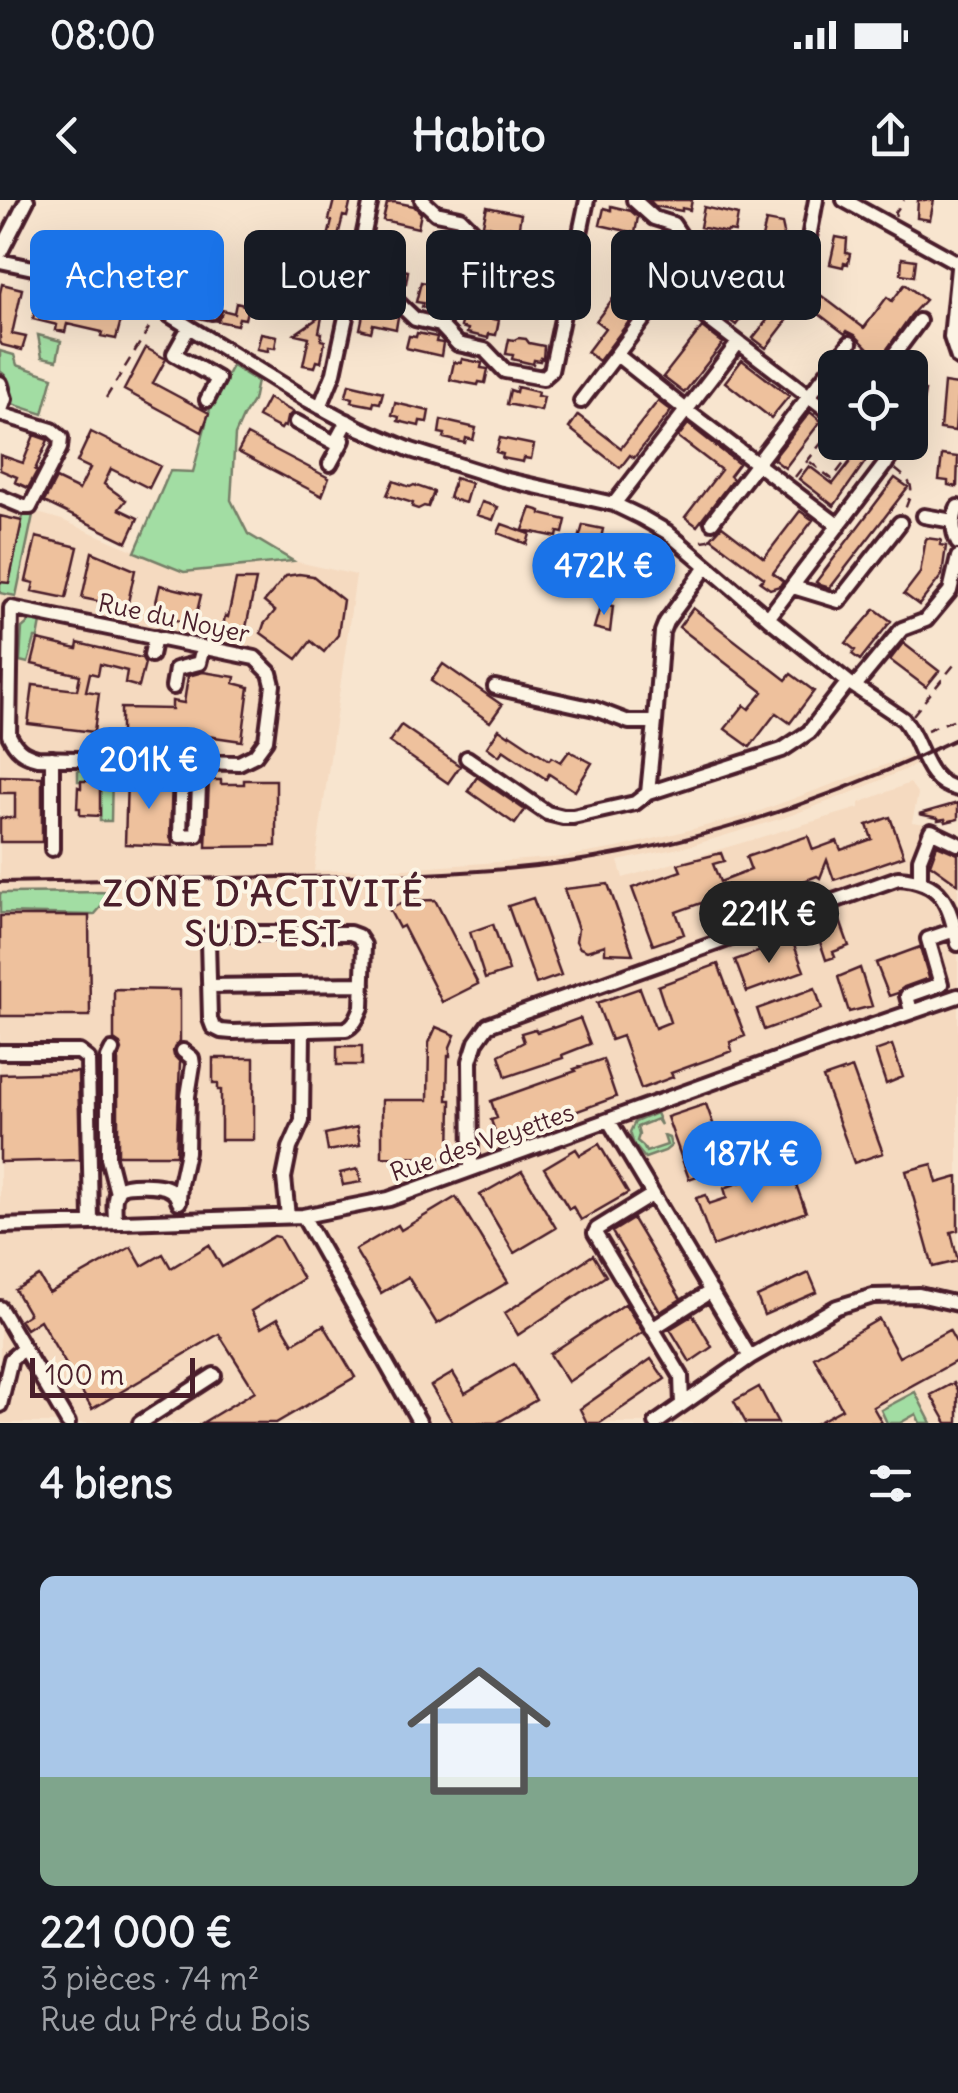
<!DOCTYPE html>
<html lang="fr">
<meta charset="utf-8">
<style>
body{margin:0;font-family:Delius,sans-serif;background:#20242c;color:#f1f3f6;height:100vh;display:flex;flex-direction:column;font-size:38px;white-space:nowrap}
*{box-sizing:border-box;margin:0}
p{font-size:32px;color:#9ea1a6}
.icon{flex:none;width:55px;height:55px;fill:none;stroke:currentColor;stroke-width:2;stroke-linecap:round;stroke-linejoin:round}
.map{position:relative;height:1223px;overflow:hidden}
.drawer{display:flex;flex-direction:column;background:#171b24;flex:1}
.drawer>*{flex:none}
.hud{position:absolute;left:30px;top:30px;width:900px;height:90px;display:flex;gap:20px}
.fabs{position:absolute;left:818px;top:150px;display:grid;gap:20px}
.fabs a{display:grid;place-items:center;width:110px;height:110px;border-radius:15px;background:#171b24;box-shadow:0 10px 40px #0002;font-size:50px}
.scale{position:absolute;left:30px;bottom:25px;width:165px;box-sizing:border-box;padding-left:10px;border:5px solid #4a1f2b;border-top:0;font-size:28px;line-height:35px;white-space:nowrap;color:#4a1f2b;-webkit-text-stroke:8px #fcf5e5;paint-order:stroke}
.price{position:absolute;translate:-50% -85px;padding:0 22px;border-radius:35px;background:#1a73e8;color:#fff;font-size:32px;line-height:65px;filter:drop-shadow(0 2px 5px #0008)}
.price::after{content:'';position:absolute;left:50%;top:60px;width:30px;height:22px;margin-left:-15px;background:inherit;clip-path:polygon(0 0,100% 0,50% 100%)}
.price.selected{background:#222;color:#fff}
ul{padding:0;list-style:none}
li{display:grid;align-content:center;gap:20px;height:530px;padding:0 40px}
li+li{border-top:2px solid #363941}
li span{display:grid;place-items:center;height:310px;border-radius:15px;color:#555}
li>.icon{margin-inline-start:auto}
span .icon{width:180px;height:180px;fill:#fffc;stroke-width:1}
li b{font-size:42px}
h2{display:flex;justify-content:space-between;align-items:center;height:120px;padding:0 40px;font-size:42px}
.chip{padding:0 35px;border-radius:15px;background:#171b24;box-shadow:0 10px 40px #0002;font-size:35px;line-height:90px}
.chip.selected{background:#1a73e8;color:#fff}
.status{display:flex;justify-content:space-between;align-items:center;height:70px;padding:0 50px;background:#171b24;direction:ltr}
.status svg{height:28px;fill:currentColor}
header{display:flex;justify-content:space-between;align-items:center;height:130px;padding:0 40px;background:#171b24;font-size:45px;font-weight:700}
.map>svg:first-child{display:block}
</style>
<div class="status"><b>08:00</b><svg viewBox="0 0 49 12"><path d="M0 12V9h3v3zM5 12V6h3v6zM10 12V3h3v9zM15 12V0h3v12zM26 1h20v11H26zM47 4h2v5h-2z"/></svg></div>
<header><svg class="icon" aria-label="back" viewBox="0 0 24 24"><path d="M15 5l-7 7 7 7"/></svg>Habito<svg class="icon" aria-label="share" viewBox="0 0 24 24"><path d="M12 15V3M7 8l5-5 5 5M5 13v7h14v-7"/></svg></header>
<div class="map">
<svg width="958" height="1223" viewBox="0 0 958 1223">
<rect width="100%" height="100%" fill="#f8e5cf"/>
<filter id="ink" filterUnits="userSpaceOnUse"><feTurbulence type="fractalNoise" baseFrequency=".01" numOctaves="2"/><feDisplacementMap in="SourceGraphic" scale="20" xChannelSelector="R" yChannelSelector="G"/><feConvolveMatrix kernelMatrix="1 2 1 2 8 2 1 2 1" color-interpolation-filters="sRGB"/></filter>
<g filter="url(#ink)">
<path fill="#f5dac0" d="M0,302L62,320L184,372L293,361L356,375L314,671L404,669L563,657L617,648L749,615L912,555L916,565L846,595L783,618L693,645L618,661L623,678L859,608V603L910,583L918,594L912,622L926,624L958,636V1223H0Z"/>
<path fill="#a2dda3" stroke="#767e67" stroke-width="2.5" d="M38,135L61,141L57,160L42,157Z
M0,151L14,155L17,165L53,177L43,214L9,203C12,190 13,180 0,171Z
M232,166L257,181L253,201L243,217L235,235L231,300L248,334L293,361L184,372L135,352L170,271L193,272L211,205Z
M24,311L33,315L16,396L0,393V382L9,383Z
M30,421L41,422L38,438H35L28,463L20,461L22,428Z
M78,570L112,571L111,621H100V582L78,581Z
M114,692L94,715L0,713V693Z
M656,913L661,925L657,919L637,927L639,935L637,941L643,946L646,952L667,945L664,936L669,938L671,946L665,951L645,958L634,945L630,932L635,922Z
M915,1192L931,1223H920L916,1214L900,1223H887L881,1210Z"/>
<path fill="#eec19d" stroke="#4a1f2b" stroke-width="2.5" d="M334,0H351L347,17L343,16L338,36L343,37L341,44L346,45L341,66L337,65L336,72L331,71L327,91L331,92L327,113L323,112L319,132L322,133L321,140L325,141L321,162L317,161L315,167L303,165L309,137L295,134L318,118L309,116L317,82L323,62H325L330,41H327L332,21L329,20Z
M649,0H692L690,10L682,8V11L655,6Z
M918,0H934L930,20L917,18Z
M394,2L414,6L421,13L418,28L383,20L387,3Z
M611,6L631,11L638,17L635,33L600,25L604,8L611,10Z
M487,7L521,14L518,32L511,30L510,33L483,24Z
M704,7L738,15L735,32L728,31L727,33L700,27Z
M766,21L782,24L784,33L780,53L777,52L775,59L758,55Z
M439,28L460,33L459,36L466,38L463,54L428,47L432,29L438,32Z
M532,33L554,38L555,33L567,36L563,58L556,56L555,59L528,50Z
M836,37L847,39L846,53L850,54L848,64L844,63L843,67L830,64Z
M484,54L505,58L504,61L511,64L507,80L473,73L477,55L483,58Z
M902,58L916,60L914,76L901,74Z
M656,61L668,70L599,161L587,152L605,128L596,121L614,97L623,104Z
M374,64L408,71L406,83L399,82L398,86L377,81L378,77L371,76Z
M694,72L746,112L736,125L684,86Z
M529,80L549,85V88L556,89L555,102H553L552,106L517,99L521,81L528,83Z
M802,81L864,128L887,97L892,101L905,84L925,100L911,115L874,168H853L868,148L855,135L847,131L845,134L802,101L766,148L753,138L790,91L793,93Z
M421,82L431,84L429,92L453,97L451,109L444,108L443,112L422,107L423,103L416,102Z
M2,84L22,89L12,134L26,137L22,150L2,145L0,142V93Z
M39,92L73,101L71,107L121,120L116,139L101,136L102,132L67,124L65,132L56,130L57,125L33,119Z
M236,103L248,106L245,119L239,118L237,125L217,121L221,115L222,110L234,113Z
M372,107L393,112L392,116L398,117L396,129L373,124L371,132L360,129L364,110L371,111Z
M465,109L492,115V119L499,120L496,135L489,134L488,138L467,133L468,129L461,127Z
M702,127L723,143L684,193L663,177Z
M261,133L277,136L275,148L268,147V151L257,149Z
M417,133L437,137L436,142L443,143L441,156L406,148L409,136L416,137Z
M518,138L526,139L529,143L544,146L543,159L541,158L540,161L534,160L533,164L512,159L513,155L506,154L509,139L514,140Z
M146,148L166,159L153,183L209,213L202,232L124,190Z
M462,159L482,163L481,168L488,169L485,183L479,182L478,185L450,180L454,162L461,163Z
M742,160L789,196L771,218L725,182Z
M944,183L958,185L955,231L940,229Z
M349,184L383,192L380,203L374,202L373,206L352,202L353,198L346,196Z
M517,187L538,192L537,196L544,197L541,211L507,204L510,190L516,192Z
M910,189L925,191L921,214L910,212Z
M268,198L293,212L287,218L285,227L283,226L281,229L258,217Z
M658,201L671,211L634,258L630,255L620,268L569,228L578,215L621,248Z
M395,203L429,211L427,222L420,221L419,226L398,221L399,217L392,215Z
M810,212L821,221L785,268L773,259Z
M441,220L476,228L473,240L466,238L465,243L444,238L445,234L439,233Z
M688,224L739,264L730,276L733,279L697,326L685,317L721,270L678,237Z
M91,232L160,266L149,288L111,269L104,284L126,300L119,309L138,318L127,342L44,302L56,279L79,290L90,268L77,262Z
M34,235L48,240L35,270L37,271L28,288L15,282L17,277L0,270V255L23,263Z
M247,235L329,278L322,296L238,252Z
M500,238L534,245L531,259L524,258L523,262L502,258L503,254L496,252Z
M856,254L865,262L834,306L799,279L809,266L833,284Z
M942,255L958,257L957,287L948,285V281L939,280Z
M455,278L471,283L465,303L449,298Z
M895,278L908,287L830,388L820,385L816,382Z
M393,281L410,287L414,285L434,292L428,307L424,306L418,309L412,307L413,303L387,295Z
M482,302L498,307L493,320L477,315Z
M531,308L541,311V314L566,320L563,333L558,332L557,337L523,330Z
M800,311L813,320L773,373L783,381L780,386L770,389L760,382L764,378L711,338L722,326L764,358Z
M0,316L22,321L9,383L0,382Z
M502,324L530,334L527,344L498,333Z
M583,325L603,329L600,343L579,339Z
M36,337L78,347L66,398L32,391L34,383L26,381Z
M926,338L941,340L940,345L946,346L942,375L919,405L904,394L920,373Z
M92,352L135,370L127,407L82,398Z
M646,353L664,357L660,372L643,368Z
M299,374L313,376L343,400L338,435L324,452L311,441L297,459L261,433L264,424L275,411L264,402L286,376Z
M236,380H256L244,437L222,432L225,416L228,417Z
M160,385L201,395L194,424L153,415Z
M601,404L613,406L610,432L594,428Z
M693,408L786,480L791,474L814,491L790,523L776,513L750,547L725,529L744,505L749,509L763,492L679,427Z
M875,409L891,421L860,460L852,454L855,450L846,443Z
M38,440L77,449L78,443L142,458L145,463L139,487L125,483L127,471L100,464L98,475L90,473L86,491L99,493L94,532L28,524L33,485L77,490L80,475L32,464Z
M903,443L939,471L926,487L890,460Z
M443,464L502,505L490,522L431,481Z
M203,472L235,477L234,483L249,487L242,541L207,536V544L121,542V508L172,509V501L184,503L188,476Z
M401,525L460,566L448,583L389,542Z
M499,529L509,536L510,534L549,560L552,557L561,562L569,551L592,563L575,591L549,574L546,579L503,550L499,556L487,547Z
M0,576L42,577V642H0V618H15V593H0Z
M477,577L525,610L515,624L468,591Z
M127,578L172,579L170,636L173,646L125,644Z
M209,580H221V584H244V580H276V646L206,647Z
M81,581H100V616L80,615V608H77L78,587L81,588Z
M958,603V619L946,622L945,619L938,620V618L919,614Z
M890,617L904,656L834,680L827,660L820,678L817,676L799,683L801,688L754,705L755,708L709,725L701,703L676,712L684,734L653,745L632,688L681,671L678,664L721,653L724,661L713,664L720,682L751,670L746,657L808,636L813,650L837,641L841,650L872,639L867,625Z
M937,645L958,654V684L930,664Z
M608,684L633,754L605,753V745L587,751L580,748L576,741L578,729L564,689Z
M533,698L561,775L536,784L508,706Z
M435,700L478,784L442,802L403,726L399,728L389,709L406,701Z
M0,716H89L90,816H0Z
M839,718L849,746L833,752L835,757L826,760L815,727Z
M493,724L509,771L485,779L470,732Z
M792,740L804,771L747,792L735,760Z
M920,747L929,778L904,787L898,793L889,796L876,763Z
M718,764L745,836L730,842L732,851L671,873L673,877L641,889L622,836L611,840L597,803L640,788L655,828L670,822L658,786Z
M860,768L872,806L849,812L838,777Z
M815,788L822,809L764,830L757,809Z
M114,789L180,790V841L176,844L173,851L174,856L180,862L176,955H118V860L122,850L120,844L114,840Z
M580,818L590,844L562,855L563,858L506,877L499,855L524,842L521,833L535,829L537,832L552,827L553,828Z
M436,827L455,835L450,847V856H448L447,900H451L450,958L382,957V900H428L429,843Z
M892,845L903,877L886,884L875,851Z
M337,846H362V865H337Z
M213,858H254V940H221V890H218V883H213Z
M603,859L616,897L498,940L491,920L497,918L491,901L567,874L576,871L574,869Z
M852,868L883,953L854,963L823,878Z
M78,872L80,960L0,962V874Z
M706,904L728,965L689,979L667,917Z
M357,927L360,945L328,951L325,934Z
M599,944L628,993L581,1020L573,1007L569,1009L544,968L576,949L580,955Z
M932,964L937,983L958,977V1030L951,1032L958,1061L933,1067L906,971Z
M789,965L806,1012L713,1046L696,998L706,995L709,1004L727,998L724,988Z
M358,969L361,982L343,985L340,973Z
M522,971L556,1028L514,1053L480,995Z
M456,997L508,1082L437,1124L408,1077L381,1093L355,1050L398,1025L401,1030Z
M633,1019L681,1099L660,1112L612,1032Z
M274,1036L279,1037L303,1079L251,1111L261,1128L278,1118L293,1143L324,1125L355,1177L276,1223H202L255,1191L219,1134L92,1209L40,1120L26,1129L20,1120L29,1114L15,1090L39,1076L49,1093L131,1047L142,1066L163,1054L171,1068L209,1045L222,1067Z
M593,1055L606,1076L518,1135L505,1113Z
M809,1073L817,1092L764,1115L757,1097Z
M625,1104L643,1132L568,1182L550,1154Z
M693,1115L712,1147L690,1162L670,1129Z
M879,1119L899,1157L949,1130L958,1146V1160L873,1207L882,1223H817L842,1209L814,1157Z
M651,1159L665,1179L600,1223H587L580,1209Z
M514,1164L536,1200L497,1223H453L431,1186L453,1173L465,1193Z
M954,1183L958,1190V1223H947L931,1195Z
M759,1187L778,1223H746L734,1201Z"/>
<g fill="none" stroke-linecap="round" stroke-linejoin="round">
<g stroke="#4a1f2b" stroke-width="20">
<path id="minor" d="M422,0L436,13L460,18L480,38L505,44L527,65L571,75
M634,0L654,18L673,24L687,45L713,51
M844,0L958,63
M0,53L27,0
M805,59L816,0
M0,61L103,83L150,103L304,198L359,228L411,250L503,279L614,304L641,317L667,332L768,418L848,482L903,519C924,543 922,582 958,589
M958,68L951,137L958,158
M352,88L393,98L415,119L440,125L458,144L485,150L505,171L543,178L551,171L587,0
M667,88L835,216
M150,103L160,101L212,112
M188,129L174,154L218,179L207,200
M617,155L686,210L839,326
M884,168L919,121
M0,183L5,199L0,213
M581,201L684,66
M320,207L334,173L371,0
M0,214L52,230L61,238L60,248L30,307H24L0,297
M296,222L335,243L347,221
M871,242L882,253L886,264
M330,264L343,240
M614,304L738,143
M958,307C952,319 952,331 958,343
M924,316L953,321
M712,322L850,143
M793,387L839,401L900,323
M11,408L255,458L270,473L273,485L266,540L255,555L239,563L37,558C22,554 16,549 9,535Z
M768,418L902,242
M151,455L155,437
M855,486L902,429L926,420L950,391L958,357
M173,487L176,469L199,463L203,447
M495,487L595,509L629,522H655L662,432L666,422L707,366
M467,558L547,613L563,617H573L635,603L648,593L782,550L809,532L848,482
M182,561L180,636L197,635L200,561
M648,593L655,522
M52,649V558
M920,681V659L931,631L958,644
M218,733H350L358,736L364,745L362,807C358,816 355,825 346,829L232,832L221,831L213,827L210,819L208,740L211,735Z
M209,786L363,784
M911,811L907,796L941,784L928,739L955,730
M112,850L108,858V958L117,993
M0,852H79L88,859L91,1021
M609,921L750,1157
M471,969L470,861L476,842L488,825L898,678C944,681 949,705 958,744
M652,995L597,1029L595,1033L681,1176L682,1205
M179,1001L180,984L187,952L188,896L193,865L192,858L183,851
M288,1016L284,978L290,948L302,921L303,831
M303,1016L420,1223
M115,1021C115,1012 112,994 120,988C126,983 162,984 169,989C176,993 176,995 179,1002
M0,1026L303,1016L389,999L836,838L958,796
M0,1108L68,1223
M652,1129L711,1091
M0,1205L11,1159L24,1148
M140,1223L214,1175
M656,1223L750,1157L837,1107L873,1096L919,1095L958,1104"/>
</g>
<path stroke="#4a1f2b" stroke-width="2.5" stroke-dasharray="10 8" stroke-linecap="butt" d="M896,16L895,13L904,0
M106,198L154,120
M810,262L832,279L859,244
M895,269C917,286 913,288 904,312
M795,277L833,228
M702,341L709,340L715,332
M913,515L958,460
M927,530L958,518"/>
<use href="#minor" stroke="#fcf5e5" stroke-width="12"/>
<path stroke="#4a1f2b" stroke-width="4" d="M0,682C94,680 187,679 281,677C377,676 474,675 569,662C704,642 836,598 958,538"/>
</g>
</g>
<g text-anchor="middle" dominant-baseline="central" stroke-width="8" stroke-linejoin="round" paint-order="stroke">
<g font-size="25" fill="#4a1f2b" stroke="#fcf5e5">
<text transform="translate(174 418) rotate(12)">Rue du Noyer</text>
<text transform="translate(482 942) rotate(-19)">Rue des Veyettes</text>
</g>
<g font-size="35" font-weight="bold" letter-spacing="2.5" fill="#4a1f2b" stroke="#fcf5e5">
<text x="264" y="693">ZONE D'ACTIVITÉ<tspan x="264" dy="40">SUD-EST</tspan></text>
</g>
</g>
</svg>
<div class="fabs">
<a><svg class="icon" aria-label="locate" viewBox="0 0 24 24"><circle cx="12" cy="12" r="6"/><path d="M12 2v4M12 18v4M2 12h4M18 12h4"/></svg></a>
</div>
<div class="scale">100 m</div>
<b class="price" style="left:604px;top:418px">472K €</b>
<b class="price" style="left:149px;top:612px">201K €</b>
<b class="price selected" style="left:769px;top:766px">221K €</b>
<b class="price" style="left:752px;top:1006px">187K €</b>
<div class="hud">
<a class="chip selected">Acheter</a>
<a class="chip">Louer</a>
<a class="chip">Filtres</a>
<a class="chip">Nouveau</a>
</div>
</div>
<section class="drawer">
<h2>4 biens<svg class="icon" aria-label="filters" viewBox="0 0 24 24"><path d="M4 7h16M4 17h16"/><circle cx="9" cy="7" r="2"/><circle cx="15" cy="17" r="2"/></svg></h2>
<ul>
<li><span style="background:linear-gradient(#a9c7e8 65%,#7fa58c 0)"><svg class="icon" aria-label="home" viewBox="0 0 24 24"><path d="M3 11l9-7 9 7M6 9v11h12V9"/></svg></span><div><b>221 000 €</b><p>3 pièces · 74 m²</p><p>Rue du Pré du Bois</p></div></li>
</ul>
</section>
